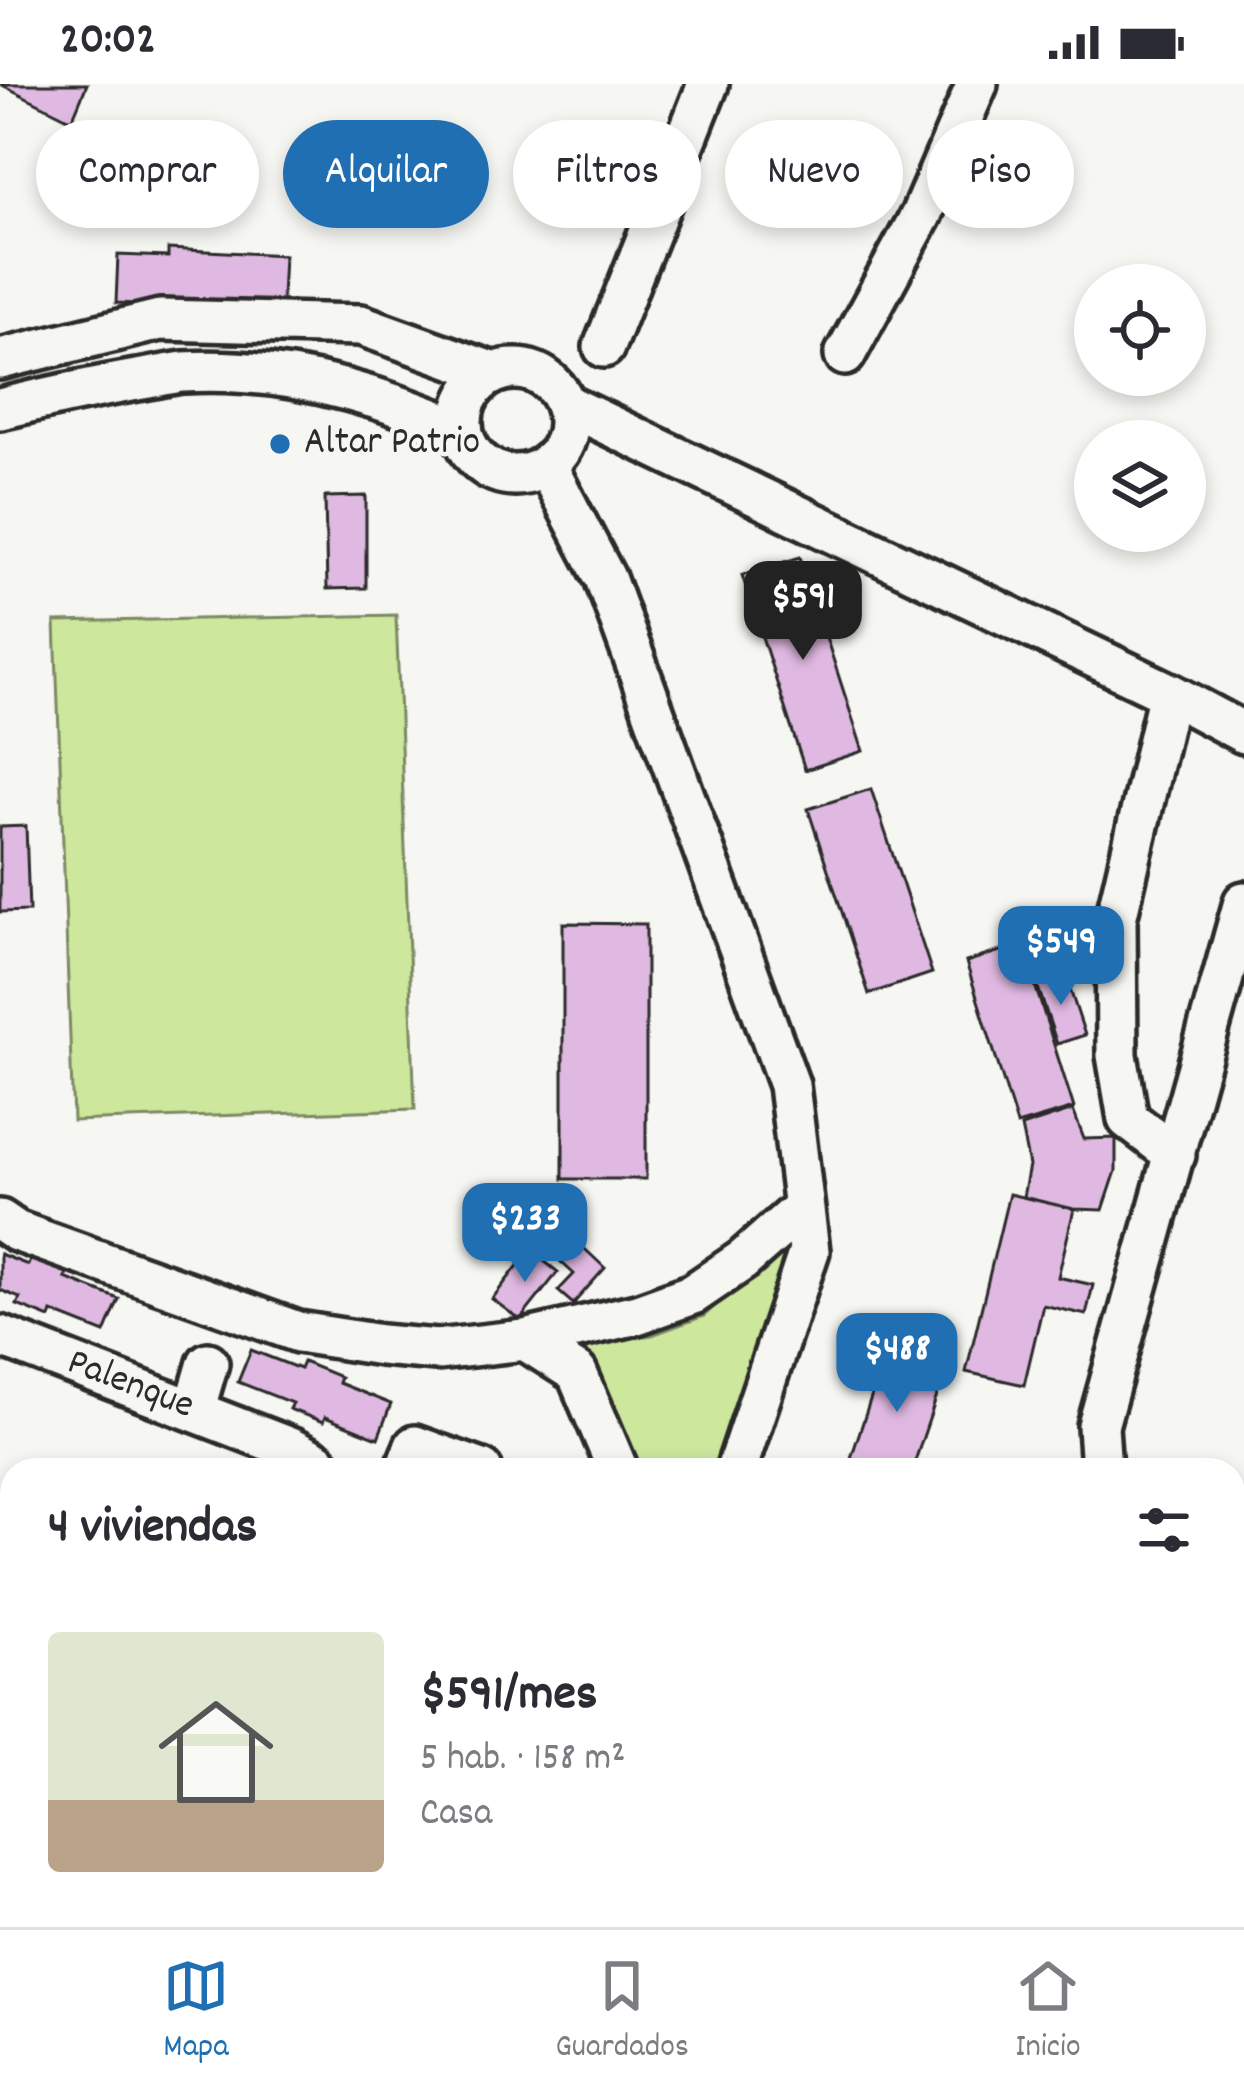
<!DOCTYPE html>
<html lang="es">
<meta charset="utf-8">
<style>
body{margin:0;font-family:Dekko,sans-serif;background:#f7f7f7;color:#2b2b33;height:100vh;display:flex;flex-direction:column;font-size:45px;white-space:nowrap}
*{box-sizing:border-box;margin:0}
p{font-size:39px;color:#7c7c81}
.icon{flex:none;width:66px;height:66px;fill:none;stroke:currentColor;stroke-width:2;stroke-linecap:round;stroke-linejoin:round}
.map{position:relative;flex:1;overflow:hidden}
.side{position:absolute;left:0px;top:1374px;width:1245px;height:471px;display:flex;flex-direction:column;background:#fff;border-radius:36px 36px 0 0;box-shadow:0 6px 18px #0003}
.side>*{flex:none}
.guide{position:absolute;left:36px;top:36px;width:1173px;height:108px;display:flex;gap:24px}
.buttons{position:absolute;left:1074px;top:180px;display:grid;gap:24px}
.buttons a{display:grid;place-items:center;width:132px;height:132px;border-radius:50%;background:#fff;box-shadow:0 6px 18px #0003;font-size:60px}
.price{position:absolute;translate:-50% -102px;padding:0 27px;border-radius:24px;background:#1f6fb2;color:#fff;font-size:39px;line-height:78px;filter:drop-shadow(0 3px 6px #0008)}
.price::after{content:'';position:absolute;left:50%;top:72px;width:36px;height:27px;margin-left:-18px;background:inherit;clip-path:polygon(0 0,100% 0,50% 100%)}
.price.active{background:#222;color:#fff}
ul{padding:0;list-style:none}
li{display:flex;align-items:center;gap:36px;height:300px;padding:0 48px}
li+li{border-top:3px solid #e1e1e2}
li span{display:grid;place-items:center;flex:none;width:336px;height:240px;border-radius:12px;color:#555}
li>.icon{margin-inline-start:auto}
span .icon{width:144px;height:144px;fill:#fffc;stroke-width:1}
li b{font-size:51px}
h2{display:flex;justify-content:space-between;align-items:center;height:144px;padding:0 48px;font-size:51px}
.pill{padding:0 42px;border-radius:54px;background:#fff;box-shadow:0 6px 18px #0003;font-size:42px;line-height:108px}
.pill.active{background:#1f6fb2;color:#fff}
.status{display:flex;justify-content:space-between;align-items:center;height:84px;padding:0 60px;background:#fff;direction:ltr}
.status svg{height:33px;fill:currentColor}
.dock{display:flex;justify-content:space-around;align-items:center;height:168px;border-top:3px solid #e1e1e2;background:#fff;font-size:33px;color:#7c7c81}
.dock a{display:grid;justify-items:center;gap:6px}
.dock .active{color:#1f6fb2}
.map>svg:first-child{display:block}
</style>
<div class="status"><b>20:02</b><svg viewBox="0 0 49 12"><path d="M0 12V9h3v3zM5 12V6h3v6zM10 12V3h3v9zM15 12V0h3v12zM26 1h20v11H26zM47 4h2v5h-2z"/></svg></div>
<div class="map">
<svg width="1244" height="1843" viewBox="0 0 1244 1843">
<rect width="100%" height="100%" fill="#f6f6f2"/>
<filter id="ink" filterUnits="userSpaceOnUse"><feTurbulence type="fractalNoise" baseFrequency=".00833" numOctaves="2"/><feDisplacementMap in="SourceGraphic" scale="24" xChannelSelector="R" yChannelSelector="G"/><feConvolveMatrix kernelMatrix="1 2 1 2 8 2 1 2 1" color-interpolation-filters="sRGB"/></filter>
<g filter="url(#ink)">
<path fill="#cde79d" stroke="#7c8964" stroke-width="3" d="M396,531L415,1025L73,1037L55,538Z
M796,1152L726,1386H637L595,1294L569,1262L652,1251L704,1232L782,1161Z"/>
<path fill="#e0b9e2" stroke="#2b2b2b" stroke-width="3" d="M0,0H87L72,36Z
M168,165L284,171L281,234L162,221L116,219L118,171L168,173Z
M366,412V504L327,505L325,413Z
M800,473L863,667L805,686L742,491Z
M871,705L932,889L869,910L808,725Z
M26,742L29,827L0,828V743Z
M563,839L646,840V1095H563Z
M1022,860L1074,1024L1017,1041L966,878Z
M1064,887L1085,951L1057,960L1036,897Z
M1073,1026L1084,1055L1116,1054V1087L1103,1126L1074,1125L1023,1113L1029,1082L1021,1043Z
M1009,1110L1074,1125L1058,1193L1093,1201L1086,1231L1043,1221L1024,1301L966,1288Z
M570,1151L605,1184L573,1220L558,1207L574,1190L552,1170Z
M530,1166L558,1188L520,1236L492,1215Z
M0,1170L28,1181L31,1174L68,1189L65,1194L119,1215L105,1249L52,1228L50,1234L17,1221L20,1214L0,1206Z
M251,1266L300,1285L303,1278L340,1293L338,1299L391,1320L378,1354L325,1333L323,1338L289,1325L292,1319L238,1298Z
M887,1266L946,1285L912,1386H847Z
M1233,1756L1242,1759L1233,1789Z
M1180,1833H1220L1217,1843Z"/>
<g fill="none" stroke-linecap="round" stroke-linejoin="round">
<g stroke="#2b2b2b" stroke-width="48">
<path id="minor" d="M604,263L708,0
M845,271L921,131L977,0
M0,275L160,236L361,241L494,289
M462 338a53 53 0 1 1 106 0a53 53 0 1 1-106 0Z
M565,320L1169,609L1244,649
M0,325C45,314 91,304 137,296C152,294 167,290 183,288C280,282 374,308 462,347
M546,381L605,494L789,1001L809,1167L736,1386
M1169,609L1116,835L1117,971L1128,1035L1175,1071
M0,1136L16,1147L298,1248L381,1261L437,1266L525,1256L637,1230L693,1210L743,1176L803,1123
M0,1252L292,1365L317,1378L322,1386
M525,1256L577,1289L618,1386
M194,1327L208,1279
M405,1386L415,1362L482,1386
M1101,1386L1098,1342L1244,818
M0,1657L12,1624
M585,1833L647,1843
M919,1833L947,1843
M1147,1833L1148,1843
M170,1843L174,1833
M466,1843L469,1833"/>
</g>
<use href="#minor" stroke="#f6f6f2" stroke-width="39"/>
</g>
</g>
<circle fill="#1f6fb2" stroke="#f6f6f2" stroke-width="4.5" cx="280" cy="360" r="12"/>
<g text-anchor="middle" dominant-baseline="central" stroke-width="9" stroke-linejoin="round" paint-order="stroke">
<g font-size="39" fill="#2b2b2b" stroke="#f6f6f2" text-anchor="start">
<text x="304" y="360">Altar Patrio</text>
</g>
<g font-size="39" fill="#2b2b2b" stroke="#f6f6f2">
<text transform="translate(130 1302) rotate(21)">Palenque</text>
</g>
</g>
</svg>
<div class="buttons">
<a><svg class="icon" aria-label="locate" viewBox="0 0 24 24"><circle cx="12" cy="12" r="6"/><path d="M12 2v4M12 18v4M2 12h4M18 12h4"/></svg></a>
<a><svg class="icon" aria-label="layers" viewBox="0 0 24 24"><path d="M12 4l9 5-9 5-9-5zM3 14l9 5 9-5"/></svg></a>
</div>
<b class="price active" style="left:803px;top:579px">$591</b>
<b class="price" style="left:1061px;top:924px">$549</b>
<b class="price" style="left:525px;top:1201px">$233</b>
<b class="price" style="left:897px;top:1331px">$488</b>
<div class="guide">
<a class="pill">Comprar</a>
<a class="pill active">Alquilar</a>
<a class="pill">Filtros</a>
<a class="pill">Nuevo</a>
<a class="pill">Piso</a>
</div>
<section class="side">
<h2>4 viviendas<svg class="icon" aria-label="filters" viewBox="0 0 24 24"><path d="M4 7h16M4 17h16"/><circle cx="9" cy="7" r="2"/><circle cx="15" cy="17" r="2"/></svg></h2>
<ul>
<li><span style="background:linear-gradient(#dfe7d0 70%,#b9a48a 0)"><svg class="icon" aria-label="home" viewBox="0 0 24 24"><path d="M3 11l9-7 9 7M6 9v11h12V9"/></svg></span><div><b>$591/mes</b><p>5 hab. · 158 m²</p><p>Casa</p></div></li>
</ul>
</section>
</div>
<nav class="dock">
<a class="active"><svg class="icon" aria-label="map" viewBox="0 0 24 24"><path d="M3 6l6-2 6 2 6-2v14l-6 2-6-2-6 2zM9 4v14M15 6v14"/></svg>Mapa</a>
<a><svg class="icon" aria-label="saved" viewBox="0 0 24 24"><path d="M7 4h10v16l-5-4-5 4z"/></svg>Guardados</a>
<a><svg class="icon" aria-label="home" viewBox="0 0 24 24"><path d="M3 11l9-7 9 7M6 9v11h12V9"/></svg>Inicio</a>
</nav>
